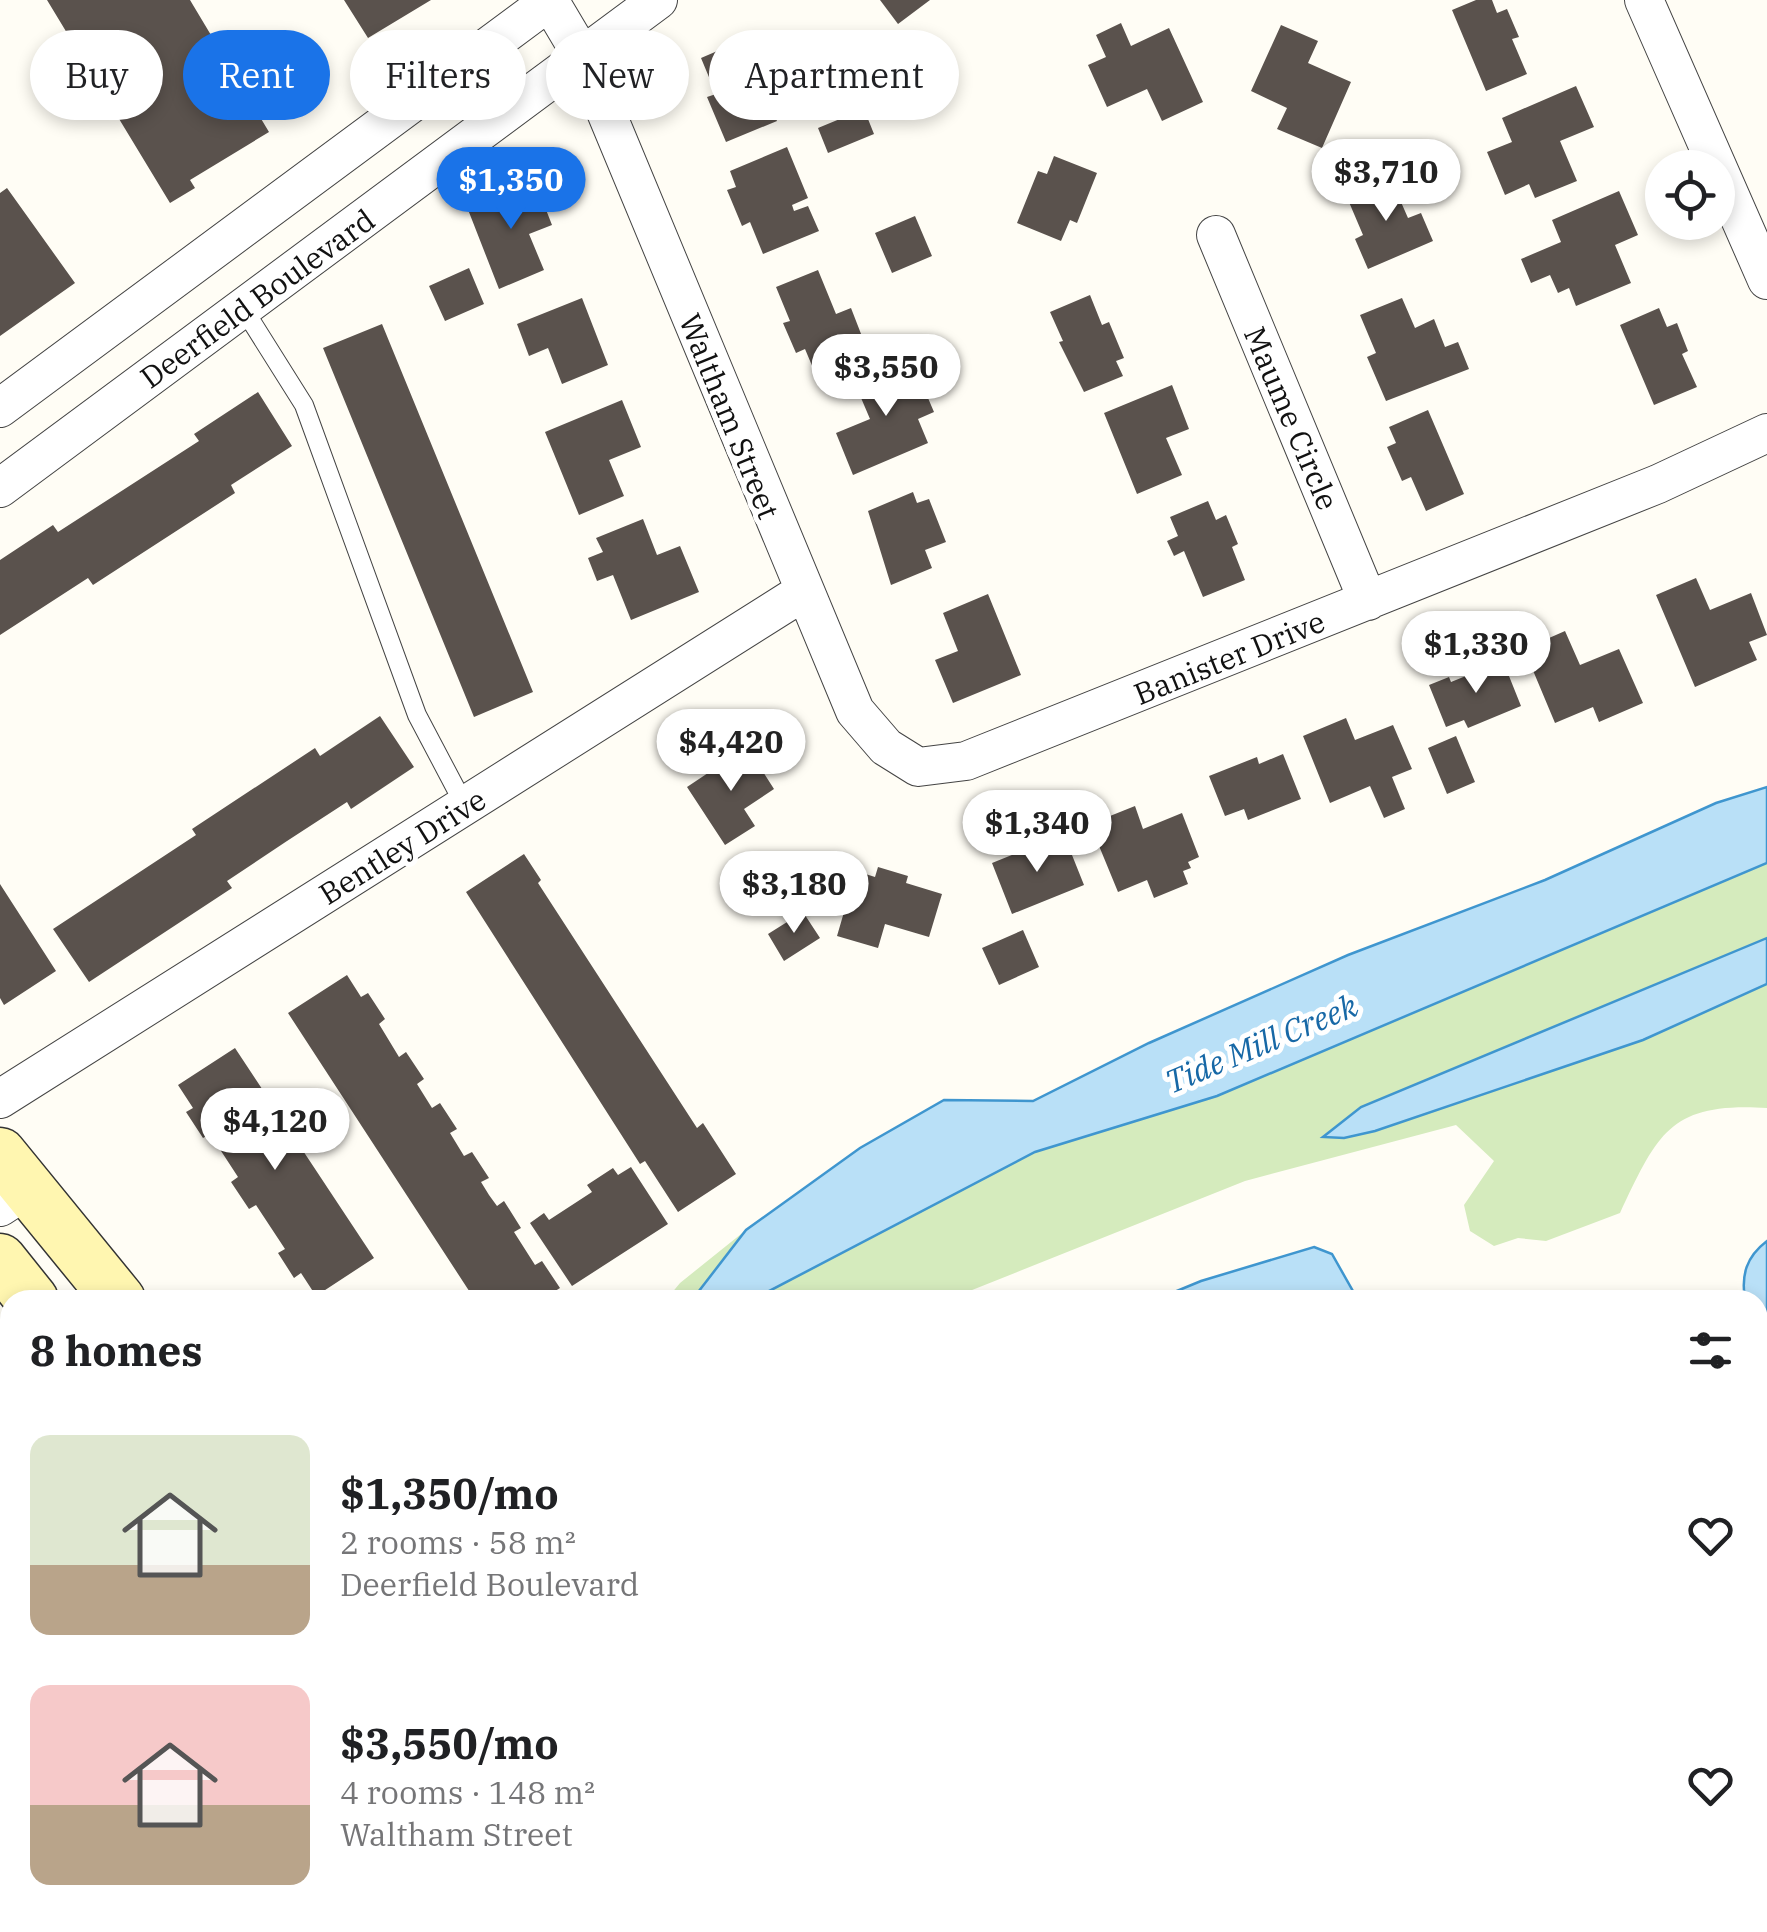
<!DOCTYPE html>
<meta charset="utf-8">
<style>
body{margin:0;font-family:"IBM Plex Serif",serif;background:#f6f6f6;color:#202124;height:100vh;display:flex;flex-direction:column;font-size:38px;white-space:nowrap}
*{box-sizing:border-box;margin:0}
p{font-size:32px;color:#757577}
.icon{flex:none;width:55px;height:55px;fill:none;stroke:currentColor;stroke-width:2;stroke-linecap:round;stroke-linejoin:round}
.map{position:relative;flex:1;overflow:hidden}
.details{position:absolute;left:0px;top:1290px;width:1768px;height:642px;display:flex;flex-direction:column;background:#fff;border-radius:30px 30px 0 0;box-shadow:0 5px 15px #0003}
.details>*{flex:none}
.top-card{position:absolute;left:30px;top:30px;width:1000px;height:90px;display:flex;gap:20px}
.tools{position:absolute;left:1645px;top:150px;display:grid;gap:20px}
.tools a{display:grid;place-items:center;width:90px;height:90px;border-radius:50%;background:#fff;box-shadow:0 5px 15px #0003;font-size:50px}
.price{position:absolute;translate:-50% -85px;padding:0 22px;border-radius:35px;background:#fff;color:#222;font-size:32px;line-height:65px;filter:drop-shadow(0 2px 5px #0008)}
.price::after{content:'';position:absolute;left:50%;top:60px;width:30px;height:22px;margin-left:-15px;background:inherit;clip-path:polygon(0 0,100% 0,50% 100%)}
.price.on{background:#1a73e8;color:#fff}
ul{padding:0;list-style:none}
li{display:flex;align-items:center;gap:30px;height:250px;padding:0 30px}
li span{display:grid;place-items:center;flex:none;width:280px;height:200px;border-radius:20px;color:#555}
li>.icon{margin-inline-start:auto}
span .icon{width:120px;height:120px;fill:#fffc;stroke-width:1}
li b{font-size:42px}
h2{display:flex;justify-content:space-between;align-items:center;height:120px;padding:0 30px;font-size:42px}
.tag{padding:0 35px;border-radius:45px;background:#fff;box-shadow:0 5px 15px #0003;font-size:35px;line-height:90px}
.tag.on{background:#1a73e8;color:#fff}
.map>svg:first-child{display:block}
</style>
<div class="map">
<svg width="1767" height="1932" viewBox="0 0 1767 1932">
<rect width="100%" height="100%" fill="#fffdf5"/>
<path fill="#d5ebbd" d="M1767,863V938L1754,947L1361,1107L1324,1137L1344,1138L1375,1131L1643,1040L1767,984V1108C1670,1102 1658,1133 1620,1213L1546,1241L1518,1238L1494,1246L1470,1231L1464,1205L1494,1161L1456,1125L1245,1181L947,1300H752L1035,1152L1217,1096Z
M746,1230L692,1300H666L680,1283Z"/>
<path fill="#b9dc9c" d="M10,1715V1865L0,1871V1720Z
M123,1923V1922L250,1923L231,1932H110Z"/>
<path fill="#b9e0f7" stroke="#3f96cf" stroke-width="2.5" d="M1767,787V863L1217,1096L1035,1152L752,1300H692L746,1230L860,1148L944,1100L1033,1101L1149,1043L1348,955L1545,880L1716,803Z
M1767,938V984L1643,1040L1375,1131L1344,1138L1323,1137L1361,1107Z
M1767,1241V1326L1758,1317V1300H1745C1741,1275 1746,1257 1767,1241Z
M1314,1247L1332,1254L1358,1300H1155L1201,1281Z
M1209,1923H1334L1320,1932H1216Z"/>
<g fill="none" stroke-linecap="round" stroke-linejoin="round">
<path stroke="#3f96cf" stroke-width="11" d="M33,1932L50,1922"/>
</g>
<path fill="#5a524d" d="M47,0H190L269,132L190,180L195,188L170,203Z
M344,0H431L368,38Z
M880,0H930L898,24Z
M1476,0H1492L1497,13L1507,9L1519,37L1512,39L1527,74L1486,91L1452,10Z
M1121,23L1131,46L1169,28L1203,102L1162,121L1147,89L1107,107L1088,65L1106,57L1096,35Z
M1281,25L1318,41L1308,63L1351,82L1322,148L1277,129L1287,108L1251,91Z
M743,40L777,121L726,142L707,97L716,94L701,58Z
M1576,86L1594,127L1560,141L1577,181L1535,198L1529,184L1505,195L1487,152L1512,142L1502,118Z
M864,109L874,134L828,153L818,128Z
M787,147L808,198L792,205L794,211L808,206L819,231L763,254L750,222L742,226L727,190L736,187L730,171Z
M1054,156L1097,173L1077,223L1070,220L1061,241L1017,223L1038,171L1047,174Z
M1390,177L1408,218L1421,213L1433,241L1368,269L1355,239L1363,235L1346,195Z
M534,179L552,225L529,234L544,270L499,289L467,207Z
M7,188L75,283L0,336V193Z
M1619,191L1638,235L1615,245L1631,283L1576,306L1569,288L1558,293L1550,275L1531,283L1521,259L1561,242L1552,220Z
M915,216L932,256L892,273L875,233Z
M469,268L484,304L445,321L429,286Z
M818,270L836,314L851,308L863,339L848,345L851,352L813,368L805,349L796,353L783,323L790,321L776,287Z
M1090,295L1102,325L1109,322L1124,358L1116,361L1123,376L1084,392L1059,342L1063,341L1050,312Z
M582,298L608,365L562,384L548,348L529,356L517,324Z
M1402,298L1415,328L1434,319L1445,347L1458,342L1469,369L1386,401L1367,357L1376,353L1360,315Z
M1659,308L1667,327L1677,323L1688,351L1682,354L1697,387L1654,405L1620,325Z
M382,324L533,692L474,717L323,348Z
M895,362L904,383L919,377L934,412L918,419L928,443L853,475L836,433L870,419L853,379Z
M1172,385L1189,429L1166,438L1182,475L1137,494L1104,413Z
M258,392L292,446L231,485L235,493L93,585L88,578L0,635V560L53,525L58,532L199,441L194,434Z
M622,400L641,447L609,460L624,496L579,515L545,432Z
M1428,410L1464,494L1426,511L1411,477L1402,481L1387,447L1396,443L1389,427Z
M913,492L917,503L929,499L946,542L925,550L932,568L891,585L868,511Z
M1208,501L1216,520L1226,515L1238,544L1232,547L1245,580L1203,597L1184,551L1174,556L1167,541L1178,536L1170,517Z
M643,519L657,555L680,546L699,592L631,620L613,575L597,581L588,558L603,552L596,538Z
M1696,578L1710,610L1751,593L1767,635L1749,642L1757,660L1695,687L1656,595Z
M988,594L1021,675L953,703L935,660L958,651L943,613Z
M1565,631L1580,665L1619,649L1643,703L1599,722L1593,707L1555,723L1524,649Z
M1503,661L1521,706L1468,728L1464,720L1446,727L1429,685L1449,677L1451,682Z
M380,716L414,767L351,809L347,802L287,841L227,881L232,888L89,982L53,929L196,835L192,829L315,748L320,756Z
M1346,718L1355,740L1393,725L1412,769L1392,777L1405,809L1384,818L1370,786L1330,803L1303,736Z
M1456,736L1475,782L1447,794L1428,748Z
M747,747L774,789L744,809L755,826L725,845L687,787Z
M1283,754L1301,799L1248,820L1244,809L1225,816L1209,776L1257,757L1259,764Z
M1135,806L1143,829L1182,813L1199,857L1188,862L1191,868L1183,871L1188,884L1154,898L1147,880L1118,892L1090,824Z
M1066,840L1084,885L1012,914L992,863L1039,844L1042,850Z
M524,854L541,880L538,883L697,1128L703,1123L736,1174L678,1212L645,1161L640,1164L466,892Z
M878,867L908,876L906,883L942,894L929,937L885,924L878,948L837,936L856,871L875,877Z
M0,884L56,971L4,1005L0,998Z
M803,912L820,938L784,961L768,934Z
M1023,930L1039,967L999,985L982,948Z
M347,975L361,997L368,993L385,1019L379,1024L399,1057L406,1052L424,1079L417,1084L432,1108L440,1103L457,1129L450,1133L464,1156L472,1152L489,1178L481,1182L489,1195L497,1206L504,1201L521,1228L514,1232L535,1265L542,1261L560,1288L552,1293L556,1300H475L288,1013Z
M235,1048L374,1258L316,1296L301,1273L294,1278L278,1253L285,1249L256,1205L249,1209L231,1182L238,1177L210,1134L203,1138L186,1112L193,1108L178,1085Z
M631,1167L668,1224L572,1286L530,1223L544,1213L549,1220L592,1192L587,1185L613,1168L618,1175Z
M1767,1473V1608L1758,1591V1479Z"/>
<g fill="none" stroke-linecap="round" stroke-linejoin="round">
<g stroke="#444" stroke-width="20">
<path id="service" d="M243,308L304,405L417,715L465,806
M1758,1428L1767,1423
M1758,1660L1767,1677"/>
</g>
<g stroke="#444" stroke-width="40">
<path id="minor" d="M549,0L584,59L855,711L886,747L918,767L966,761L1658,484L1767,433
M1644,0L1767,280
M1216,235L1368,601
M0,408L551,0
M0,488L658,0
M0,1099L803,592
M0,1207L26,1190"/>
</g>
<g stroke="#333" stroke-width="55">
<path id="secondary" d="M0,1154L119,1300
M0,1260L32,1300
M595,1922L603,1932
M681,1922L690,1932"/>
</g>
<use href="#service" stroke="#fff" stroke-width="18"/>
<use href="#minor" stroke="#fff" stroke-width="38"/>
<use href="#secondary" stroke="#fff6b0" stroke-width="52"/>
</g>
<g text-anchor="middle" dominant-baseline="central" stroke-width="10" stroke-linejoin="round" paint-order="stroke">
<g font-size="30" fill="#111" stroke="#fff">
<text transform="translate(257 298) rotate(-36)">Deerfield Boulevard</text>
<text transform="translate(730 416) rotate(68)">Waltham Street</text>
<text transform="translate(1292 418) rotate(67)">Maume Circle</text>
<text transform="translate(1229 657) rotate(-22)">Banister Drive</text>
<text transform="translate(402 846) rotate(-32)">Bentley Drive</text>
</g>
<g font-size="32" font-style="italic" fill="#1768a6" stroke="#fff">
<text transform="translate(1261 1043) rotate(-23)">Tide Mill Creek</text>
</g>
</g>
</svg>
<div class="tools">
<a><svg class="icon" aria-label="locate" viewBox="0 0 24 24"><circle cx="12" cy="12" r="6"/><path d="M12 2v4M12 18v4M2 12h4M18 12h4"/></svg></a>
</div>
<b class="price" style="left:1386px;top:224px">$3,710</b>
<b class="price on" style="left:511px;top:232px">$1,350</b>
<b class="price" style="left:886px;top:419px">$3,550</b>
<b class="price" style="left:1476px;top:696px">$1,330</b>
<b class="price" style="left:731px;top:794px">$4,420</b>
<b class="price" style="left:1037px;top:875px">$1,340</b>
<b class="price" style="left:794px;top:936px">$3,180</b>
<b class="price" style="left:275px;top:1173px">$4,120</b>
<div class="top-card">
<a class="tag">Buy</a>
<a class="tag on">Rent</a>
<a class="tag">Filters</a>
<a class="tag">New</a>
<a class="tag">Apartment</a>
</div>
<section class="details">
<h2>8 homes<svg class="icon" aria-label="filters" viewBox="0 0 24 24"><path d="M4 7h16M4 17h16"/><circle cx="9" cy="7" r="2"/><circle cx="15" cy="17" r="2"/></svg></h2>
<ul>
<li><span style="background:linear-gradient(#dfe7d0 65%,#b9a48a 0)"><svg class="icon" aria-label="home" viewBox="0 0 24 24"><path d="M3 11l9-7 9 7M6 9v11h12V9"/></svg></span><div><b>$1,350/mo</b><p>2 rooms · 58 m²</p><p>Deerfield Boulevard</p></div><svg class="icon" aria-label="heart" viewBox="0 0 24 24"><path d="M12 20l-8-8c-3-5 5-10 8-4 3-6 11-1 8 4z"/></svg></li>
<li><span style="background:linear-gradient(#f6c9c9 60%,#b9a48a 0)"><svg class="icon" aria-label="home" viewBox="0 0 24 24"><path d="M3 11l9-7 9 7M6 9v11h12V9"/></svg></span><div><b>$3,550/mo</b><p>4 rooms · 148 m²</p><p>Waltham Street</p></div><svg class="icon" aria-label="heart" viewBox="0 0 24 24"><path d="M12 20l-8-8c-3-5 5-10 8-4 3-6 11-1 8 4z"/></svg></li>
</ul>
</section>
</div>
